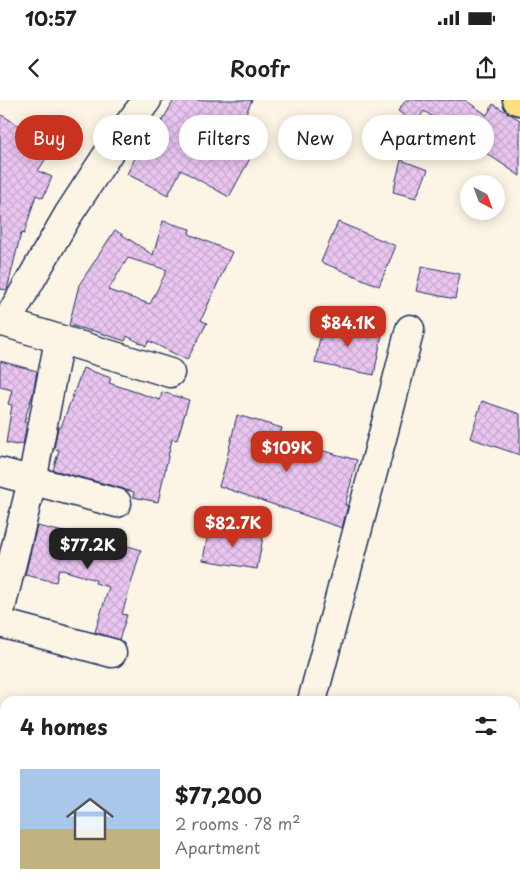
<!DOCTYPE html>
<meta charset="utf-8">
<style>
body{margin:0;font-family:"Playpen Sans",sans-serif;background:#f2f2f2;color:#202124;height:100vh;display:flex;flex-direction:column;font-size:19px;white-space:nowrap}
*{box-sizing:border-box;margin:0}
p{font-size:16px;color:#757577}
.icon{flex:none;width:28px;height:28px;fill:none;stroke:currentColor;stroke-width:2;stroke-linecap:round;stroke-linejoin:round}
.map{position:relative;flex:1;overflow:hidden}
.side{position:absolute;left:0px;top:596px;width:520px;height:196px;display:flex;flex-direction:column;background:#fff;border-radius:15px 15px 0 0;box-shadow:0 2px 12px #0003}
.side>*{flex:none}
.top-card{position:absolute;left:15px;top:15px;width:490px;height:45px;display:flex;gap:10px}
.needle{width:32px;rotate:139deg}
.controls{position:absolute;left:460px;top:75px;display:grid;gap:10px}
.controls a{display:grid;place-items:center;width:45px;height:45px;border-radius:50%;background:#fff;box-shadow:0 2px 12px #0003;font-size:25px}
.price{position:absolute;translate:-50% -42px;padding:0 11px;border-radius:10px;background:#c8321e;color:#fff;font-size:16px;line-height:32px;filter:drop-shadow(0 1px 2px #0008)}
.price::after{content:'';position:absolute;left:50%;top:30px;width:15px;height:11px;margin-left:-8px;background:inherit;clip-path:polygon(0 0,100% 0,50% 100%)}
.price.on{background:#222;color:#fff}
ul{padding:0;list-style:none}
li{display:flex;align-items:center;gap:15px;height:125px;padding:0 20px}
li span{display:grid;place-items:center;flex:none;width:140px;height:100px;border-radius:0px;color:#555}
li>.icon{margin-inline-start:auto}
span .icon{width:60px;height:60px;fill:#fffc;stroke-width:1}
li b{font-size:21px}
h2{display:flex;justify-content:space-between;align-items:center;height:60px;padding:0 20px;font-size:21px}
.tag{padding:0 18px;border-radius:22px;background:#fff;box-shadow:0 2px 12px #0003;font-size:18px;line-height:45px}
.tag.on{background:#c8321e;color:#fff}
.status{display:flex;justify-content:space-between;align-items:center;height:35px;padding:0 25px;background:#fff;direction:ltr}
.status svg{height:14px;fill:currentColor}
header{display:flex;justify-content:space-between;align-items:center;height:65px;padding:0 20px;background:#fff;font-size:22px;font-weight:600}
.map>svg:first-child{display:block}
</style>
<div class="status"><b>10:57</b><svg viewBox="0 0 49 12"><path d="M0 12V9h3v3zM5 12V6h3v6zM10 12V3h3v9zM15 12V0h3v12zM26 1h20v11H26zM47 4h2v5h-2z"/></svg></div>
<header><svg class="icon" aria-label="back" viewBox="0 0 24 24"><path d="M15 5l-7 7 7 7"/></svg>Roofr<svg class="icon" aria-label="share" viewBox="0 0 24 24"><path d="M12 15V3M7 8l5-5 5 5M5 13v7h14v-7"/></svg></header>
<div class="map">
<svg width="520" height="792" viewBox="0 0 520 792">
<defs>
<pattern id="building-cross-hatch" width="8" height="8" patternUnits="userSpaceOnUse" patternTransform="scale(1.25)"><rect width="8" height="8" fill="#eac5f0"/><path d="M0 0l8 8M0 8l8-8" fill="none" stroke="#c8aad0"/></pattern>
</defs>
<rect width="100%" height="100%" fill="#fcf5e5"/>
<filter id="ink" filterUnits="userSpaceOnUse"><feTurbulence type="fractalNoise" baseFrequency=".02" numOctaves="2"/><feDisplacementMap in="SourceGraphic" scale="10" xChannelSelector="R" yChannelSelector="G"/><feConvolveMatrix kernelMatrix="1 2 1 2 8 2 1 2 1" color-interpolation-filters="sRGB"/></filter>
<g filter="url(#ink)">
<path fill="url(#building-cross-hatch)" stroke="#1b2f5e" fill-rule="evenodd" d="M174,0H252L234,40L254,51L229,97L181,70L168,95L127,74L136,56L141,58Z
M406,0H465L487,15L493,4L520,20V76L424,11L415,24L398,11Z
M0,14L28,31L30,28L55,44L38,71L52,77L43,98L36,95L24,134L21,133L7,190L0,189Z
M297,19L341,36L332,58L288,40Z
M401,60L428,70L416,98L393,92Z
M163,121L190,129L189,134L232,152L201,220L207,223L187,260L149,241L146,246L127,236L125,241L91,230V231L69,225L79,185L115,130L153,155ZM128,158L167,170L150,204L108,190Z
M338,122L396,146L379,186L321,162Z
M422,166L460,174L455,199L416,191Z
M323,222L382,234L374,275L315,263Z
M0,261L37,271L33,293L24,322H27L23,345L18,344L17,345L6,343L12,305L8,304L12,290L0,287Z
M83,268L111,278L109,283L160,300L162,292L189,300L177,340L172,339L158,402L133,397L134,392L126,390L121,388L53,370L59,350L54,349L58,327H61Z
M482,301L520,314V355L470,338Z
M237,315L282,328L279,339L357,360L345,405H348L342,428L219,386L224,370Z
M37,426L68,433V435L107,445L109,440L141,450L122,514L127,515L119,540L95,532L109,487L95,483L96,480L59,469L56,482L25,475Z
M209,428L263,437L257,469L203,460Z"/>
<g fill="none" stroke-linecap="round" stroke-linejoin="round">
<g stroke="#1b2f5e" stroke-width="31">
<path id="minor" d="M0,221L170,273
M6,223L68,115L117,40L147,0
M0,372L117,403
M0,512L32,381L59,240
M0,523L112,553
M312,601L390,308L410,229
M0,703L5,705
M183,788L192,792
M262,792L263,788"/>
</g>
<g stroke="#1b2f5e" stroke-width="31">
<path id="highway" d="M517,0L520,1"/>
</g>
<use href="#minor" stroke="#fcf5e5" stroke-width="28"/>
<use href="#highway" stroke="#fddf80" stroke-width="28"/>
</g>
</g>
</svg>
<div class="controls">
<a><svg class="needle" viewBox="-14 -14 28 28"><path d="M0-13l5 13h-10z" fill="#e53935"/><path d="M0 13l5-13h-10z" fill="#757577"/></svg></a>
</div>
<b class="price" style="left:348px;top:248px">$84.1K</b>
<b class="price" style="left:287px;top:373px">$109K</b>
<b class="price" style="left:233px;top:448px">$82.7K</b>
<b class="price on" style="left:88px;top:470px">$77.2K</b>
<div class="top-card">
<a class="tag on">Buy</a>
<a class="tag">Rent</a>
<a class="tag">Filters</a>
<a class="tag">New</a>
<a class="tag">Apartment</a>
</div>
<section class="side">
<h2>4 homes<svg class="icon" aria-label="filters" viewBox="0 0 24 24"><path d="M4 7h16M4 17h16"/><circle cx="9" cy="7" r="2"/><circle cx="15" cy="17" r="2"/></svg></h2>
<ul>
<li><span style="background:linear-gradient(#a9c7e8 60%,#c2b280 0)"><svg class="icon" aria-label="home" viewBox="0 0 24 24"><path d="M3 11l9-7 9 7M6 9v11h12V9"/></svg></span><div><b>$77,200</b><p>2 rooms · 78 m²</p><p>Apartment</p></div></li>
</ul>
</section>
</div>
